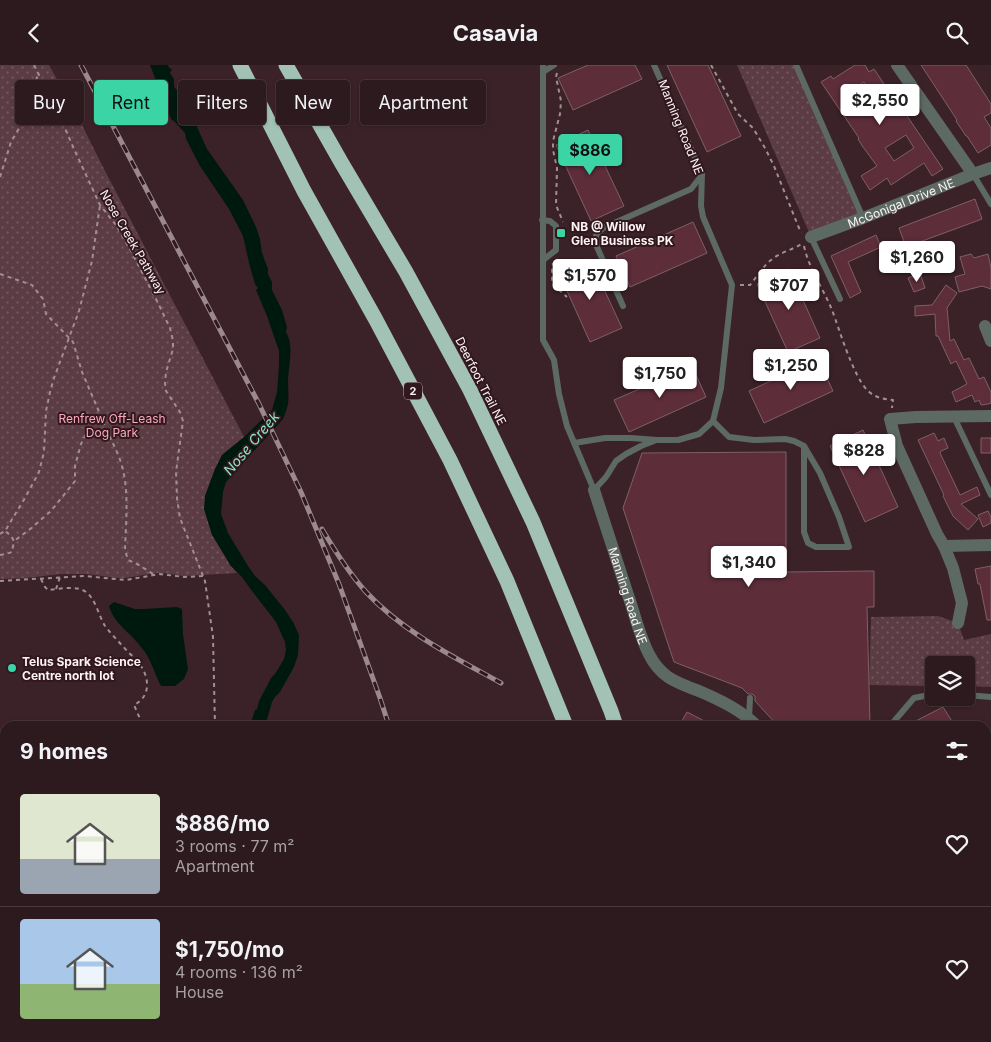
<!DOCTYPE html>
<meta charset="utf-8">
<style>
body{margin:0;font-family:Inter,sans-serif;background:#342327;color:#f1f3f6;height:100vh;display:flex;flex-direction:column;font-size:19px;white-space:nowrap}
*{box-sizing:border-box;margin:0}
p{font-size:16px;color:#a6a1a4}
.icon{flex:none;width:28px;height:28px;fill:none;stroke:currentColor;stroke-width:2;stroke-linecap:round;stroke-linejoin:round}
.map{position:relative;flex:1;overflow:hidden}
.sheet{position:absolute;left:0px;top:656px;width:991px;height:321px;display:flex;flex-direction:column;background:#2c1a1e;border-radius:15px 15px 0 0;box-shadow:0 1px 4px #0004,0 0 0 1px #48383c}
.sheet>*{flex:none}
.guide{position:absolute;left:15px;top:15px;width:500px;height:45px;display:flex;gap:10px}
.buttons{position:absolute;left:925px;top:591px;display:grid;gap:10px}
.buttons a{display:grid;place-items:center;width:50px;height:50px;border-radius:5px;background:#2c1a1e;box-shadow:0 1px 4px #0004,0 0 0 1px #48383c;font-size:25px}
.price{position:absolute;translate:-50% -42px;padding:0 11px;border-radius:5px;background:#fff;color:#222;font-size:16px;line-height:32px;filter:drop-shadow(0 1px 2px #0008)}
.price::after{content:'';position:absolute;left:50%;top:30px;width:15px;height:11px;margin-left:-8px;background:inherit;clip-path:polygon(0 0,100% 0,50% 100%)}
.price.current{background:#3ad4a5;color:#111}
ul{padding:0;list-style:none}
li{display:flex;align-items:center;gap:15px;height:125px;padding:0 20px}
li+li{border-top:1px solid #48383c}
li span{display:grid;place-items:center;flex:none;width:140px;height:100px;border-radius:5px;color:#555}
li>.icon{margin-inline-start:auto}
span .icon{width:60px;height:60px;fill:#fffc;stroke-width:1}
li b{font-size:21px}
h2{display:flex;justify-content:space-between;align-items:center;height:60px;padding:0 20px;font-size:21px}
.pill{padding:0 18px;border-radius:5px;background:#2c1a1e;box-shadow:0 1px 4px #0004,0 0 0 1px #48383c;font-size:18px;line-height:45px}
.pill.current{background:#3ad4a5;color:#111}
header{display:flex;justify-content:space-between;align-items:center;height:65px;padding:0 20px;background:#2c1a1e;font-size:22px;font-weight:700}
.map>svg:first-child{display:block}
</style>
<header><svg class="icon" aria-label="back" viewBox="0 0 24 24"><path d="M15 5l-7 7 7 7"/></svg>Casavia<svg class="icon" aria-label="search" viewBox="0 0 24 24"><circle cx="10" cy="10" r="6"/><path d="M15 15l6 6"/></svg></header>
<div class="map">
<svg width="991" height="977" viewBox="0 0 991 977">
<defs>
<pattern id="park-dots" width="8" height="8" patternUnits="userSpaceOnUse" patternTransform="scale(1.25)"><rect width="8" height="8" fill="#5c3c44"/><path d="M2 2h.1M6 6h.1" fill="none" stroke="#745960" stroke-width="1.8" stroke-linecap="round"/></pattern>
</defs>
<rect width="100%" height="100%" fill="#3b2228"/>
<path fill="url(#park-dots)" d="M0,0H49L81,58L105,106L244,372L222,390L215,404L205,431L230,500L237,508L183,511L164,508H156L125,513H116L88,509H61L26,513L0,514Z
M737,0H796L863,153L811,172Z
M938,551L958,558L964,575L991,569V622L966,621V600H934V621L869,620L871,552Z"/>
<path fill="#00190f" d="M150,0H168L169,3L172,4L170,8L174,14V22L178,26L184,24L189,30L190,34L185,42L187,47L192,51L207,84L243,135L256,162L260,174L262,188L268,204V209L272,217V225L282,245L287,262L286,267C294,280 289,299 288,315C288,322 289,331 288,339C287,344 285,349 283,354L226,417L223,427L221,449L228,468L248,501L255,511L265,520L285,545L293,557L299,570L298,590L294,602L280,627L275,632L272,637L265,661H250L255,645L257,644L259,636L268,619L271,613L275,609L284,594L286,585L285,577L276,557L252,526L242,512L230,500L226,493L212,470L204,444L205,431L215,404L222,390L244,372L272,345L277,327L279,300V286L267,251L256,225L258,223L255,219L250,202L243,171L229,144L200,101L186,74L185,68L175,57L171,54Z
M114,537L135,544H144L177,542L182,544L183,569L188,604L184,614L175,621H161C154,608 151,593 141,582C130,567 114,559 109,541Z"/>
<path fill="#5d2d3a" stroke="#7e6066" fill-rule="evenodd" d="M588,0H635L642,14L573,45L558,13Z
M667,0H708L741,71L707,87Z
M855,0H865L869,7L874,4L902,46L903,45L943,104L932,111L924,98L891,120L887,113L870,125L861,111L877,101L863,82L858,74L859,73L821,17L831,11L833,14ZM864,17L873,31L853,44L844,30ZM906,70L914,83L894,96L885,83Z
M921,0H966L991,39V48L984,52L991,63V80L978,88L967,71H966L956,56L957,55Z
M588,65L624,141L591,156L556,80Z
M975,134L982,154L906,182L899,163Z
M693,157L707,188L630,222L616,191Z
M876,170L881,182L848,197L861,227L850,233L831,191Z
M971,189L974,193L988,189L991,203V224L982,221L959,227L955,212L965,209L960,192Z
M590,194L622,263L590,277L559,208Z
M789,204L820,273L788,287L757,219Z
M920,208L925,223L914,227L908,213Z
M946,220L957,228L947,243L950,276L954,274L964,295L969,293L979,314L984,312L991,327V338L988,339L981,340L979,335L975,337L972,330L956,337L952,327L967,319L956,296L951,299L938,271H936L935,249L915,251V241L932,240Z
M818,294L833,326L764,358L749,326Z
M692,301L706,332L629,367L614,335Z
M863,365L898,442L865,457L830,381Z
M934,368L938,376L944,373L948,383L941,386L940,388L960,430L977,422L980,430L961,439L978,454L968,465L953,451L943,431L944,430L918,375Z
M981,373H991V388H981Z
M786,387V507L874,506V542H867L870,661H778L755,636V631L752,629H748L742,623L674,597L623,443L642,388Z
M988,446L991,452V458L983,462L978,450Z
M991,501V555H987L980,519H978L975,504Z
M943,642L955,661H906Z
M687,647L714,661H679Z"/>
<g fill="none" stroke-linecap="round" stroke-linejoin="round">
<path stroke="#a19093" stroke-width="2" stroke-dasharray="4 4" stroke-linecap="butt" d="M34,0L60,52L74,84L100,140L116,160L131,186L159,240L170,263L173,276V284L166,307L165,318L166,326L180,347L183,356L176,407L177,433L180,453L205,516L213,572L215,661
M711,0L738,49L753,63L765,83L774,101L801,168
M557,8L556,12L561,36L560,49L553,76V85L557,103L556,140L563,157
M0,112L11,77L28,48L38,8
M804,181C809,204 823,223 832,245C840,266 853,311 868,326C876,333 883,334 893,335L892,343
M555,197L552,200V219L567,232
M0,209L32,220L43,234L46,249L73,277L82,307L100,349L91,359L81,379L75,401V416L51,446L29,465L14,476
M740,220H750C756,213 765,199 771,195C780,187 793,185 803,178
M100,349C105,364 113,377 119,392C130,420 126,454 125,485L128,495L139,500L153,509
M0,469L5,466L25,433L39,407L44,387L46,346L50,327L54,313L79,246L92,196L100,140
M0,490L6,489L12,487L14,476L11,471L5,466
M41,514L45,522L48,525C60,524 77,520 86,527C95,533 99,551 105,561C112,570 120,578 128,587C132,591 138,595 141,601C150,615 150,632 134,640L141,656L131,660
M0,516L84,511L126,515L160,509L184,512L203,511
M56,524L60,512
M403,972L404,977"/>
<path stroke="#5d6a64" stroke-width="6" d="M543,0V275L554,295L559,329L567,361L594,425L606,412L616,396L626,389L641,381L654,376
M796,0L863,153
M543,7L554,0
M973,109L991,139
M542,155L550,156L556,161V185L543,195
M811,172L840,234
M623,241L597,182L596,170L603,163L691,124L702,110
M954,352L991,430
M713,356L729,372L754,375L785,374L794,376L804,381L820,408L839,452L849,482H816L808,478L804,467V381
M574,378L605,373H631L657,375H678L699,369L713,356L721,323L732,220L703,152L701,141L702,109L654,0
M966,630L991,632
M749,653L750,633
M890,661L914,633L934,629"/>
<g stroke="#5d6a64" stroke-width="12">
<path d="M897,0L973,109"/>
<path id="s1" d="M811,172L863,153L973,109L991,103"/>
<path d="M985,261L991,276"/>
<path id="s2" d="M594,425C605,460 617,495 628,530C635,550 640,573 650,591C654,599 660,606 668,612C677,618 688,622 699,626C720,635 741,645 757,661"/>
<path d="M944,481L991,480"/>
<path d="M958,558L962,538L953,503L944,481L937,469L897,381L890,354L916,352L991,351"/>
<path d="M882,972V977"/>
</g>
<path stroke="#a2c2b5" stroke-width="15" d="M240,0L304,126L376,255L450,395L507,516L566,661
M286,0L341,97L406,207L470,325L533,457L611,646L616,661
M639,972L640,977
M662,972L663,977
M706,972L707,977
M722,972L723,977"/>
<g stroke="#9b898d" stroke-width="5">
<path id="rail" d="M81,0L259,339L301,427L339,519L380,633L389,661
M322,464C335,486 349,508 366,527C403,567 454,592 501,618
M471,972L473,977
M823,972L824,977"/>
</g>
<use href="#rail" stroke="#30181e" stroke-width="3" stroke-dasharray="9" stroke-linecap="butt"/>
</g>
<g fill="#3ad4a5" stroke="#30181e" stroke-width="2">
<rect x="556" y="163" width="10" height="10" rx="2.5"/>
<circle cx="12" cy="603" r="5"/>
</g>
<g text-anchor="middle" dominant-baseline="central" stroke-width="4" stroke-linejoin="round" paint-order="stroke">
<rect fill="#30181e" stroke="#c0b1b4" stroke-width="1" x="404" y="317.5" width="18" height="17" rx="4"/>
<g font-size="11" font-weight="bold" fill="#fdf2f4">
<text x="413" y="326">2</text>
</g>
<g font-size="12" fill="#fdf2f4" stroke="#30181e">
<text transform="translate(681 62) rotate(68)">Manning Road NE</text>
<text stroke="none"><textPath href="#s1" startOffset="96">McGonigal Drive NE</textPath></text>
<text transform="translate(133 177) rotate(60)">Nose Creek Pathway</text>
<text transform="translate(481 316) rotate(63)">Deerfoot Trail NE</text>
<text stroke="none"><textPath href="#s2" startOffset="111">Manning Road NE</textPath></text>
</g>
<g font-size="12" font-weight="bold" fill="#fdf2f4" stroke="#30181e" text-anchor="start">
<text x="571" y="161">NB @ Willow<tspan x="571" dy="14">Glen Business PK</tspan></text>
<text x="22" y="596">Telus Spark Science<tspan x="22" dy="14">Centre north lot</tspan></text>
</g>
<g font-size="12" fill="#fca8bd" stroke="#30181e">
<text x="112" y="353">Renfrew Off-Leash<tspan x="112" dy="14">Dog Park</tspan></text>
</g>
<g font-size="14" font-style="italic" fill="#8be7c4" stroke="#30181e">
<text transform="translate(251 378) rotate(-50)">Nose Creek</text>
</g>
</g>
</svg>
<div class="buttons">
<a><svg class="icon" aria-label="layers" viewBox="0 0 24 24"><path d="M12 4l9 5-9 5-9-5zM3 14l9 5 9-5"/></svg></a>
</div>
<b class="price" style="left:880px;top:61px">$2,550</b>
<b class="price current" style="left:590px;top:111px">$886</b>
<b class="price" style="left:917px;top:218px">$1,260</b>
<b class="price" style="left:590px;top:236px">$1,570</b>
<b class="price" style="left:789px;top:246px">$707</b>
<b class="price" style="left:791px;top:326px">$1,250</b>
<b class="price" style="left:660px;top:334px">$1,750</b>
<b class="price" style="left:864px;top:411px">$828</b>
<b class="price" style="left:749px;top:523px">$1,340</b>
<div class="guide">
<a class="pill">Buy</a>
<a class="pill current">Rent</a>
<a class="pill">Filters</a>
<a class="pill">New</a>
<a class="pill">Apartment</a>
</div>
<section class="sheet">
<h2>9 homes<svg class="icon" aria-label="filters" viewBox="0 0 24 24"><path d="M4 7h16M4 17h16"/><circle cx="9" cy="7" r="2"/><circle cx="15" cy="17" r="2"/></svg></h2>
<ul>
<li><span style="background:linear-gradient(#dfe7d0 65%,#9aa5b1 0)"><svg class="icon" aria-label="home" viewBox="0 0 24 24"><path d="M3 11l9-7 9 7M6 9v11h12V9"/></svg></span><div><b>$886/mo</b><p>3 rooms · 77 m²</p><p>Apartment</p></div><svg class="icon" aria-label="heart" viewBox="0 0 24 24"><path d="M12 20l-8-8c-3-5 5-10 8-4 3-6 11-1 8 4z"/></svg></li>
<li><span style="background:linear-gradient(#a9c7e8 65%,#8fb573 0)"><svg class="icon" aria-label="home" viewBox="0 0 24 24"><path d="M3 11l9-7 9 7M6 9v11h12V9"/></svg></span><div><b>$1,750/mo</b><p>4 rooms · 136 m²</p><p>House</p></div><svg class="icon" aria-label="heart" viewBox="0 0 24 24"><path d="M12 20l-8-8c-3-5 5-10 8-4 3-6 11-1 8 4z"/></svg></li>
</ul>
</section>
</div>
